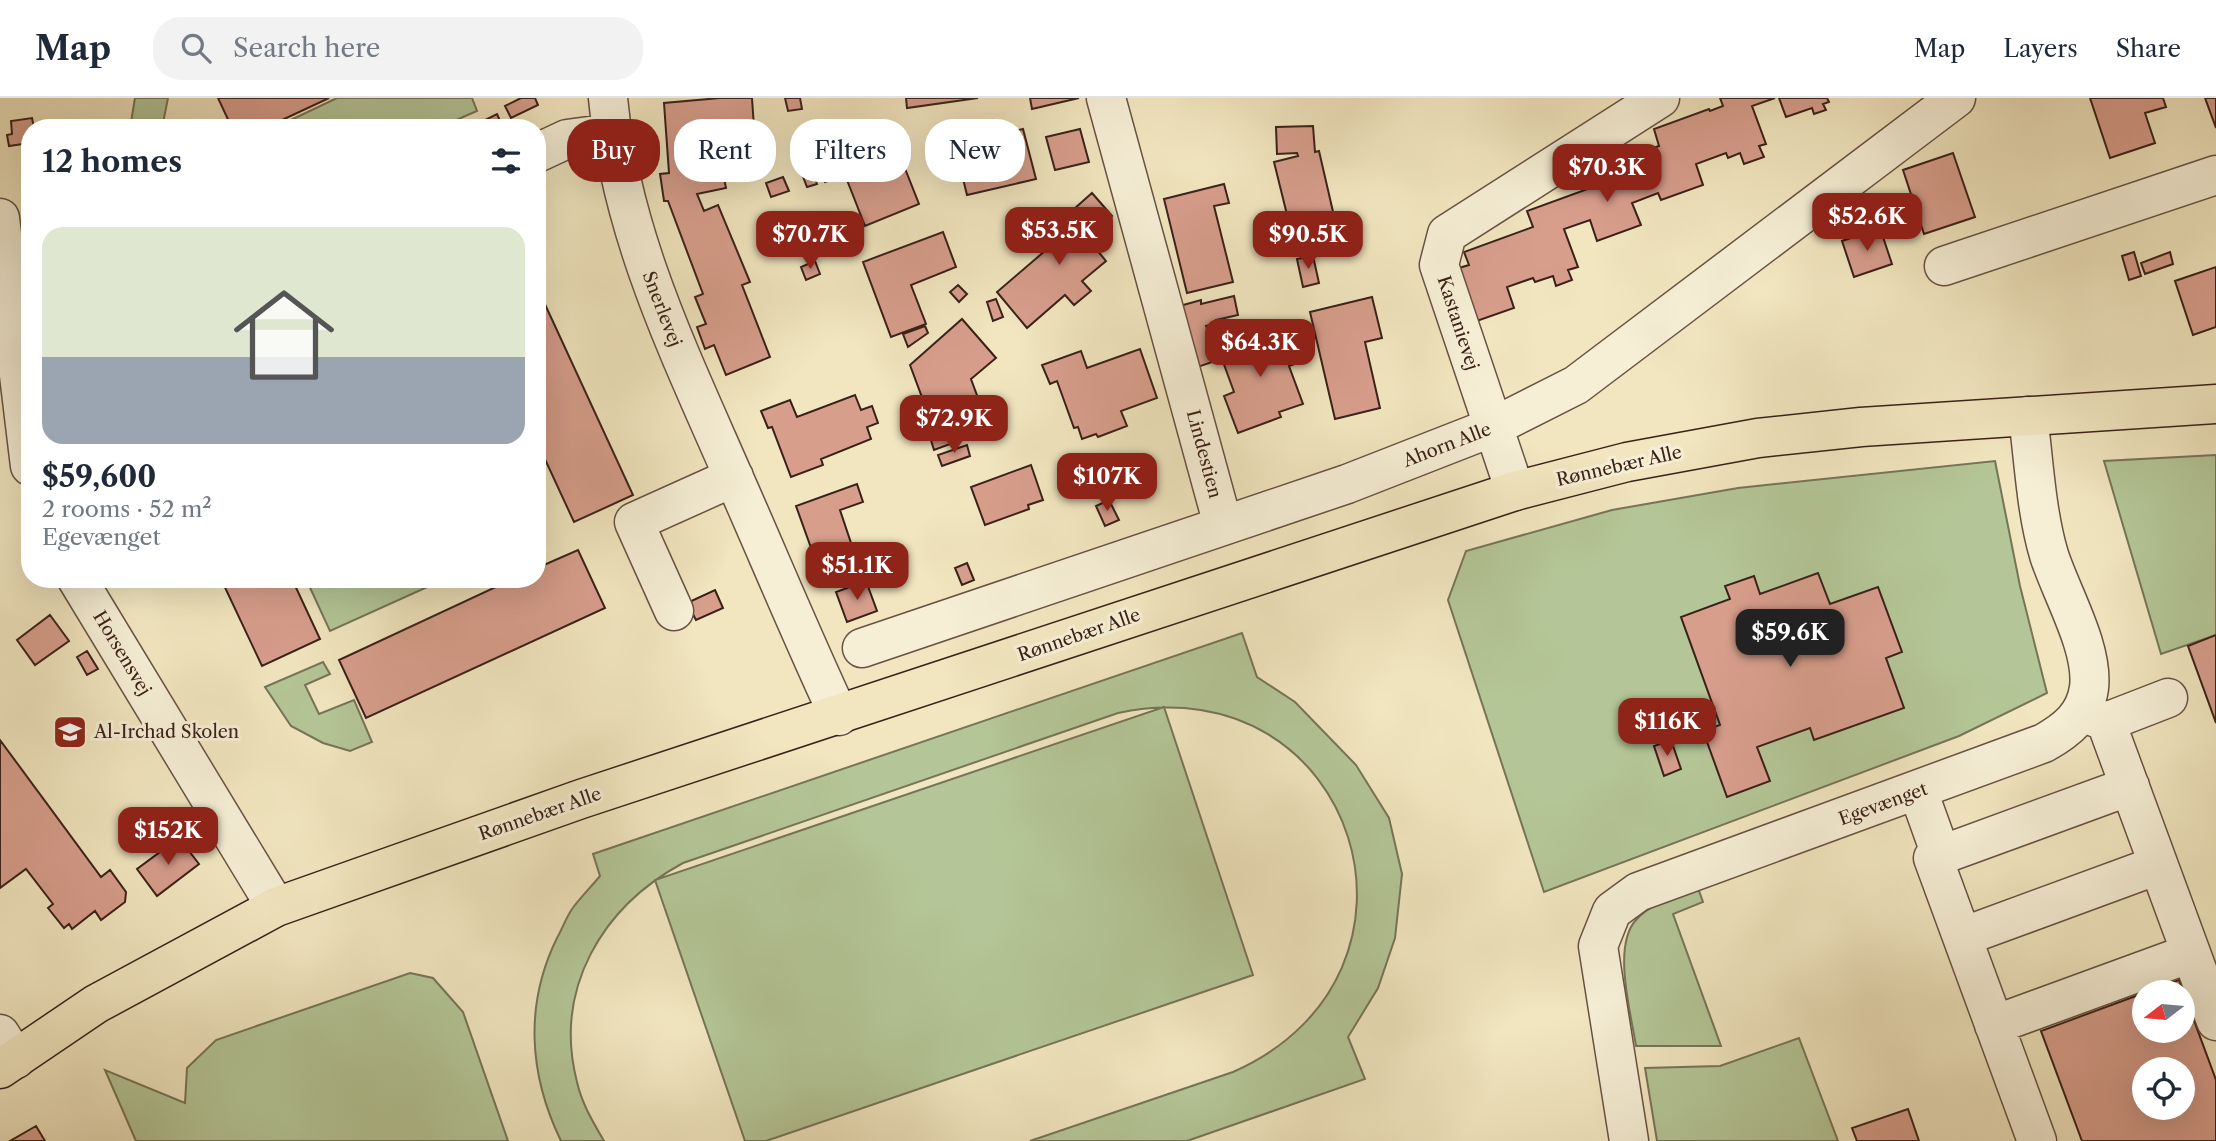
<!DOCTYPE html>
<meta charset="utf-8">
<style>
body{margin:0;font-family:"Libre Caslon Text",serif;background:#f2f2f3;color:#1f2937;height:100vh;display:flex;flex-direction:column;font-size:26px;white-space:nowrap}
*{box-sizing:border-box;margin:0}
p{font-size:23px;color:#747a83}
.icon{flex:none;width:38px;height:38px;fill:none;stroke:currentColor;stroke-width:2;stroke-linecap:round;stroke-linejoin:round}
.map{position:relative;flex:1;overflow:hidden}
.details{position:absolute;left:21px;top:21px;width:525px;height:469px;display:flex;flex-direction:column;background:#fff;border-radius:28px;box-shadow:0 7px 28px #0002}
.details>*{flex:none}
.top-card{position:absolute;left:567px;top:21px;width:665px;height:63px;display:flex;gap:14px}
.needle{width:46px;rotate:254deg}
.fabs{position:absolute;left:2132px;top:882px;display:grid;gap:14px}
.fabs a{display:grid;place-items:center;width:63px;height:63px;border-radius:50%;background:#fff;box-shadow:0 7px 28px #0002;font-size:35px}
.price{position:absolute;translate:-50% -60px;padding:0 16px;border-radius:14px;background:#8f2418;color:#fff;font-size:23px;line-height:46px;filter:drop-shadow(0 2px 4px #0008)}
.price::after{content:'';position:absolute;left:50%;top:42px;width:21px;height:16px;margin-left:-10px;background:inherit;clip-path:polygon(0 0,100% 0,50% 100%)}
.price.current{background:#222;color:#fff}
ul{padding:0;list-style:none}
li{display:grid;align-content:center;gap:14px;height:371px;padding:0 21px}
li span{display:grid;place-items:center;height:217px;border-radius:21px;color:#555}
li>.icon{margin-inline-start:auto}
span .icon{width:126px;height:126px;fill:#fffc;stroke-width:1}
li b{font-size:30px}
h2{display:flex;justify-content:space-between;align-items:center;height:84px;padding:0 21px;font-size:30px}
.chip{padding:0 24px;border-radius:28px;background:#fff;box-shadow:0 7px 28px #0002;font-size:24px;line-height:63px}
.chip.current{background:#8f2418;color:#fff}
header{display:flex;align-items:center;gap:42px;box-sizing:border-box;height:98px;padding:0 35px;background:#fff;border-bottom:2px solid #e0e1e3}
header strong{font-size:33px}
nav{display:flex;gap:38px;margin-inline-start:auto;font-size:24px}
.search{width:490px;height:63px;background:#f2f2f3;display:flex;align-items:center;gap:18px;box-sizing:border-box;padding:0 24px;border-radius:28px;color:#747a83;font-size:26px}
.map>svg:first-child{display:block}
</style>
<header>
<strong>Map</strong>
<div class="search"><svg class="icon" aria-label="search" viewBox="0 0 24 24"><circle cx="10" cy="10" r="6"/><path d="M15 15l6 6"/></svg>Search here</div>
<nav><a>Map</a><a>Layers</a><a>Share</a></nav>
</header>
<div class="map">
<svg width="2216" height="1043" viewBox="0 0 2216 1043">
<rect width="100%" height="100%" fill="#f1e6c0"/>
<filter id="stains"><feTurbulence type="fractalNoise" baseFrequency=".00286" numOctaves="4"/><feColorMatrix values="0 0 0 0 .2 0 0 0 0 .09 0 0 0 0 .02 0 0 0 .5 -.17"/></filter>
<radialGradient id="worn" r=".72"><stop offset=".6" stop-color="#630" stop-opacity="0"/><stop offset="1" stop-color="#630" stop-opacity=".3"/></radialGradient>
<path fill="#b4c697" stroke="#777458" stroke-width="2" d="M135,0H168L162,30H130Z
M337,0H472L477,13L438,30H274Z
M2216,357V537L2161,556L2104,363Z
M1995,363L2020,488L2047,595L1959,638L1544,794L1448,502L1466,453L1612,412L1738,390Z
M306,481H445L330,533Z
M1242,535L1257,579L1295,604L1356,667L1389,720L1402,776L1395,840L1378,890L1348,939L1365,981L1187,1043H1030L1233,974C1454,876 1357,565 1118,615L683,765C602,809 553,891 577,984C582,1006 593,1024 604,1043H561C529,977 524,907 557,840C562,831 566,820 572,811C580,800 591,789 600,778L593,756Z
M323,564L330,576L305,587L319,616L354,602L372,644L350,653L323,645L291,628L265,589Z
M1164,609L1253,877L766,1043H745L655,782Z
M1698,790L1703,804L1673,816L1721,948H1636C1631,915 1612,848 1636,822C1651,805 1677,798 1698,790Z
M410,875L433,880L463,914L508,1043H136L105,972L185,1005L187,970L216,942Z
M1799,940L1838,1043H1657L1645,970L1720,968Z"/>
<path fill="#d79e8c" stroke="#3a2118" stroke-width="2" fill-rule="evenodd" d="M218,0H329L265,30H232Z
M521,0H535L538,7L511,20L505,8Z
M720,0H752L755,44L719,47L720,73L723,75L726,90L697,96L704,113L718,107L750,184L742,187L770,259L726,277L714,247L705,251L697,229L706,226L695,199L703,196L668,103H664L660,76L669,75L664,5Z
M785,0H800L802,11L788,13Z
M906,0H978L907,10Z
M1030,0H1079L1032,11Z
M1720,0H1775L1752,8L1766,46L1759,48L1764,59L1744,66L1740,55L1728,60L1726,55L1696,66L1703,87L1661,102L1658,95L1632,105L1641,127L1597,143L1590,122L1564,131L1578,169L1568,172L1572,182L1556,188L1553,178L1535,184L1533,180L1507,189L1514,210L1471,225L1452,172L1469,167L1464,154L1533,129L1527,113L1596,88L1590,72L1659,48L1654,31L1709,11L1710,13L1723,8Z
M1779,0H1827L1829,4L1823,6L1826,12L1814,16L1812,10L1786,19Z
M2090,0H2163L2166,9L2145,15L2155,45L2110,60Z
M2205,0H2216V30Z
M497,16L503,30H469Z
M32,20L34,30H30V45L9,48L7,37L12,36L11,23Z
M1313,28L1315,54L1319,53L1337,131L1293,141L1274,64L1298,58L1297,55L1277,56L1276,29Z
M1023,31L1036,81L967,97L955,48Z
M1080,31L1089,64L1055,72L1046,39Z
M816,40L824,64L806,70L799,45Z
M877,54L883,70L902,63L919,106L865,128L845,77L825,84L820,68Z
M1953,55L1975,119L1924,136L1903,72Z
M812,72L817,86L807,89L802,76Z
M783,79L789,93L771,99L766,85Z
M1224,86L1229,105L1214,108L1233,184L1187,195L1164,101Z
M1092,95L1112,118L1087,140L1106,163L1082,183L1091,193L1074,207L1065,197L1027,230L997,194L1074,128L1066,118Z
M1880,130L1892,166L1854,179L1842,143Z
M943,134L956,169L911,187L926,226L891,239L863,164Z
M2134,154L2141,178L2129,182L2122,158Z
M2170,154L2173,166L2145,176L2141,165Z
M1313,158L1319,185L1303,189L1297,161Z
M815,163L820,176L806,182L801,169Z
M2216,169V229L2193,237L2175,183Z
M958,187L967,196L959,204L950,194Z
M537,189L633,397L574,424L537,344Z
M1234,198L1238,217L1216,222L1217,225L1206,228L1218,262L1192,271L1176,209L1201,202V206Z
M1372,199L1382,240L1365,244L1380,310L1335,321L1310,214Z
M996,201L1003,219L993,223L987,204Z
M962,221L996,260L971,281L985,319L949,333L953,345L934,352L930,339L936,337L910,267Z
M925,228L928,235L908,249L903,236Z
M1269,233L1272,241L1289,235L1300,264L1289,268L1303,306L1279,314L1281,319L1238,335L1224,298L1234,294L1218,250Z
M1140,251L1157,300L1121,313L1127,328L1098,339L1096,336L1082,341L1078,329L1074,330L1057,283L1050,286L1042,267L1081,253L1087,270Z
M855,297L861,312L872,308L878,325L867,329L871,341L821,361L823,367L791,379L772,329L768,330L761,313L790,302L797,319Z
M967,347L970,358L942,368L938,357Z
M1031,367L1043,402L1028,407L1029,411L985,427L971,389Z
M857,386L863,404L840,412L851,445L815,461L796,408Z
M1109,402L1119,422L1105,428L1096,408Z
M578,452L605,510L366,620L339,562L513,481H537V470Z
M967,465L974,482L962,487L955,470Z
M1818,475L1830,506L1878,489L1902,554L1886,560L1904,610L1814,642L1810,630L1757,649L1770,683L1727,699L1703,633L1720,627L1681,519L1730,501L1725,488L1754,478L1760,496Z
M221,481H292L320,541L262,568Z
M866,483L877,513L847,524L836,494Z
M715,492L723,510L696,522L687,505Z
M50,517L69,543L35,567L17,542Z
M2216,537V625L2188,548Z
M87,553L98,571L87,577L77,559Z
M0,642L101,779L110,772L126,794L125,804L101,822L95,813L72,831L69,826L64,830L48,810L53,806L26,771L0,790Z
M1671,642L1681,671L1664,678L1654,648Z
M179,740L199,766L157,798L137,771Z
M2179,882L2216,982V1043H2082L2041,933L2144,895V933H2182V894H2145ZM2144,971H2182V1010H2144Z
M1908,1011L1919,1043H1857L1852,1030Z
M36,1028L45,1043H10Z"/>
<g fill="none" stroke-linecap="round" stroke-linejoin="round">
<g stroke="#685242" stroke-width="41">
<path id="minor" d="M608,0C621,137 680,256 734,380C769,459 802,539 839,618
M1106,0L1223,427
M537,55L567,41L611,35
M0,120L30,368
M1944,168L2216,77
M1515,393L1439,167L1447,136L1660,0
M77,481L276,809
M674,513L634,424L734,379
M862,550L1347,386L1493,329L1576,287L1956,0
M2083,614L2106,624L2168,600
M1918,693L1941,757
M1962,839L2158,767
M2191,855L2216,923
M1994,927L2191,855L2106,624
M0,936L16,961
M1629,1043L1598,848L1612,813L1638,794L2044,645C2067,632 2085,618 2089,590C2094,550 2061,495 2049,457C2036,413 2034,364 2028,318
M2037,1043L1933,760L2130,688"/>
</g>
<g stroke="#3a2118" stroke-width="41">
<path id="major" d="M0,971L96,906L276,809L581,701L1515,393L1627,364L1758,340L1861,329L2216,306"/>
</g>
<use href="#minor" stroke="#f6efd6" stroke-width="38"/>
<use href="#major" stroke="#f1e6c0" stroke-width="38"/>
</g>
<defs>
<g id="school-square" transform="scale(1.75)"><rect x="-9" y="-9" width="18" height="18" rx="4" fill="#8f2418" stroke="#f6efd6"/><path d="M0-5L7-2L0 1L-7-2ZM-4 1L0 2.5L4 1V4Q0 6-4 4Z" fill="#fff"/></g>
</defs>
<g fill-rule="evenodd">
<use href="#school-square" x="70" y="634"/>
</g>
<g text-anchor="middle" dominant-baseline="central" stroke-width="6" stroke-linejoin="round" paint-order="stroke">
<g font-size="18" fill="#3a2118" stroke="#f6efd6">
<text transform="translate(662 211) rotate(69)">Snerlevej</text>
<text transform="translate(1458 225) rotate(72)">Kastanievej</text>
<text transform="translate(1447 347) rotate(-21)">Ahorn Alle</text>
<text transform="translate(1204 356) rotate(75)">Lindestien</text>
<text transform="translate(1619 368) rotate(-13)">Rønnebær Alle</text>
<text transform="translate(1079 537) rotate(-19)">Rønnebær Alle</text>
<text transform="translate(122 555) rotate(59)">Horsensvej</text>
<text transform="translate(1883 706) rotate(-20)">Egevænget</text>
<text transform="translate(540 716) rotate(-19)">Rønnebær Alle</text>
</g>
<g font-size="18" fill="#3a2118" stroke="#f6efd6" text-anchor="start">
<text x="94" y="634">Al-Irchad Skolen</text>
</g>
</g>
<rect width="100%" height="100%" filter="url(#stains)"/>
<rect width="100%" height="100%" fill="url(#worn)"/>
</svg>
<div class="fabs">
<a><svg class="needle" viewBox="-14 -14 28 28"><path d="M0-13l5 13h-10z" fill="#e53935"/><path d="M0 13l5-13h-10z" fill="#747a83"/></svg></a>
<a><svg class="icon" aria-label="locate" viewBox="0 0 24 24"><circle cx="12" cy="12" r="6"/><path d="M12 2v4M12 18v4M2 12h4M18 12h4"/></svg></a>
</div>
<b class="price" style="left:1607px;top:106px">$70.3K</b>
<b class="price" style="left:1867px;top:155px">$52.6K</b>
<b class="price" style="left:1059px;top:169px">$53.5K</b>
<b class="price" style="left:810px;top:173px">$70.7K</b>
<b class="price" style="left:1308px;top:173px">$90.5K</b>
<b class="price" style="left:1260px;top:281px">$64.3K</b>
<b class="price" style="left:954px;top:357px">$72.9K</b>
<b class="price" style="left:1107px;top:415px">$107K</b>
<b class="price" style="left:857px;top:504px">$51.1K</b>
<b class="price current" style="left:1790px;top:571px">$59.6K</b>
<b class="price" style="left:1667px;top:660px">$116K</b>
<b class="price" style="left:168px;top:769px">$152K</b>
<div class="top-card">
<a class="chip current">Buy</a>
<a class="chip">Rent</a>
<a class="chip">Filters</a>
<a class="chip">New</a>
</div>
<section class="details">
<h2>12 homes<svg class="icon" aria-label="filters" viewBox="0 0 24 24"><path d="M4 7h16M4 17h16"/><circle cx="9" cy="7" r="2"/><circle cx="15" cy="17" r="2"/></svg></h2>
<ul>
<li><span style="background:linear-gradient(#dfe7d0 60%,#9aa5b1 0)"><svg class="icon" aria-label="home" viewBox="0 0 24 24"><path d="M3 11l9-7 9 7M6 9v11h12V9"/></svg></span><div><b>$59,600</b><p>2 rooms · 52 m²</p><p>Egevænget</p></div></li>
</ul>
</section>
</div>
